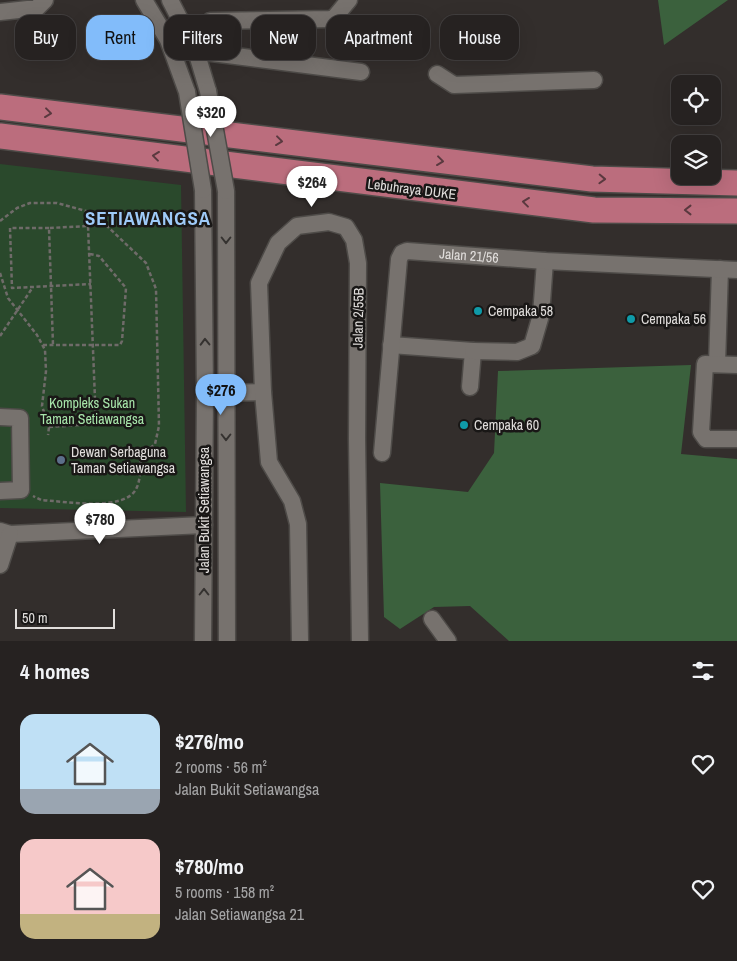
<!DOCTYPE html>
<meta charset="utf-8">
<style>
body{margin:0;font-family:"Archivo Narrow",sans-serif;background:#2e2a2a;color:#f1f3f6;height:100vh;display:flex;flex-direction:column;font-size:19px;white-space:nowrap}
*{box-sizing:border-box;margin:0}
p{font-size:16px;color:#a4a4a5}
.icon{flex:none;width:28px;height:28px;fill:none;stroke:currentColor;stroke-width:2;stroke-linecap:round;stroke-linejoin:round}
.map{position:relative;height:641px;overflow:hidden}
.details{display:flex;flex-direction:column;background:#262221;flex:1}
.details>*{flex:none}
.guide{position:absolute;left:15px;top:15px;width:708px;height:45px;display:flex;gap:10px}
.controls{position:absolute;left:671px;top:75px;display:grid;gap:10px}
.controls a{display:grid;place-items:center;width:50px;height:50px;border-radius:10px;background:#262221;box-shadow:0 5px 20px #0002,0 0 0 1px #423f3f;font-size:25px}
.scale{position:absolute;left:15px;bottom:12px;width:100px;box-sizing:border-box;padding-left:5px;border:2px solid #e1dedc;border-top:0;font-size:14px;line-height:18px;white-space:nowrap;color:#e1dedc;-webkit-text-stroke:4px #191716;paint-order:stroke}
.price{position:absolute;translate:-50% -42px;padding:0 11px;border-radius:18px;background:#fff;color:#222;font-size:16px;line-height:32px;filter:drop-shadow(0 1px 2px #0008)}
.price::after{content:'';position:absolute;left:50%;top:30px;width:15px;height:11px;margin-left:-8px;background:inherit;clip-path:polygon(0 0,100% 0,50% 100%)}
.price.current{background:#82bcfa;color:#111}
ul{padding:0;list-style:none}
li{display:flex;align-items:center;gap:15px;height:125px;padding:0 20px}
li span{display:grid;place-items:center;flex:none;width:140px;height:100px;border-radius:15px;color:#555}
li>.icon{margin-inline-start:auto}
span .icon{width:60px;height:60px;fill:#fffc;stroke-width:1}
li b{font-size:21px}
h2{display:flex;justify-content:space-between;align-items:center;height:60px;padding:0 20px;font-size:21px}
.pill{padding:0 18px;border-radius:15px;background:#262221;box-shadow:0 5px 20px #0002,0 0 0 1px #423f3f;font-size:18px;line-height:45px}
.pill.current{background:#82bcfa;color:#111}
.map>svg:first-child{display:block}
</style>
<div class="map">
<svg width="737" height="641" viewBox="0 0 737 641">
<rect width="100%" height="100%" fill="#332e2c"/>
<path fill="#2a492c" d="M0,164L181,185L186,512L0,508Z"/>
<path fill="#3b613d" d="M658,0H728L664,45Z
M691,365L681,454L737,459V641H509L470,606L434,607L400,629L384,617L380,483L468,492L494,453L498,371Z"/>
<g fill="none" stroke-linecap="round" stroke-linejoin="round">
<g stroke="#4e4b48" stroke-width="19">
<g id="minor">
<path d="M144,0L168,40L187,92"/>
<path d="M170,0L196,51L208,91"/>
<path d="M0,12L37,8L45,0"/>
<path d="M210,21L330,19L334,18L349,0"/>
<path d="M196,51L361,72"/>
<path d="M437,74L454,85L594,80"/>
<path d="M203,190L205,393L203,641"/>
<path d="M226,191L227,641"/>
<path d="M391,345L473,351L470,387"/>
<path d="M473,351L517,352L532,346L541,315L545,261"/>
<path d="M717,364L720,269"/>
<path d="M737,365L705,364L701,432L706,439H737"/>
<path d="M215,393L263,392"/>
<path d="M0,417L20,418L21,490L0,491"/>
<path id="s1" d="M382,453L399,259L402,253L407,251L545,261L737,270"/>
<path d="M0,531L10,534L204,525"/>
<path d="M0,565L10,534"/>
<path d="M432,619L448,641"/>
<path d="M300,641L298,524L292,501L269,462L263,392L259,283L278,243L297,226L329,222L346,227L354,240L358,263L357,439L360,641"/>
</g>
</g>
<g stroke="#4e4b48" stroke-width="28">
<path id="highway" d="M0,107L592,179L737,183
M0,136L594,210L737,211"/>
</g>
<path stroke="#6f6b69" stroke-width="2.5" stroke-dasharray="4 2.5" stroke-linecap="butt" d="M0,221L17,208L30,203H57L86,211L107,226L146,263L156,289L159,426L155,444L141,456C140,465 141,478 137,487C127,513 64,501 41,500L33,496
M49,228H10L12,288L91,284
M0,273L8,298L37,335L45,350L46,371L42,406L49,427L48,435
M0,336L33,287
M43,345H120L122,341L126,288L99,256L90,254
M49,427L96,424L88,226L49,228L53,345"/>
<use href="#minor" stroke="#77726e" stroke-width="16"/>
<use href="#highway" stroke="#bb6d7d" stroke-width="25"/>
<g stroke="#4e4b48" stroke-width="19" stroke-linecap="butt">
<path id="minor-bridge" d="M208,91L226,191
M187,92L203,190"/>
</g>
<use href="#minor-bridge" stroke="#77726e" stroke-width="16"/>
</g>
<defs><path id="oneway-chevron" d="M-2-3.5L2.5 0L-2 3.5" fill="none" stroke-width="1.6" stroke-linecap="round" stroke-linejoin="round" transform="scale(1.25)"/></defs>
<g stroke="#5a393f">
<use href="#oneway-chevron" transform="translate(48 113) rotate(7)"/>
<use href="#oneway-chevron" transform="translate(279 141) rotate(7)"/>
<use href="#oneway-chevron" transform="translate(156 156) rotate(-173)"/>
<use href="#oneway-chevron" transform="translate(440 161) rotate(7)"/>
<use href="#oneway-chevron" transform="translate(602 179) rotate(2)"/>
<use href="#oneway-chevron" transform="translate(526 202) rotate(-173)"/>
<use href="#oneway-chevron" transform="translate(688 210) rotate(-180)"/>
</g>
<g stroke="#353230">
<use href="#oneway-chevron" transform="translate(226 240) rotate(90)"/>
<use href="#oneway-chevron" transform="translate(205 342) rotate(-91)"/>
<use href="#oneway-chevron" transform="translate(226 437) rotate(90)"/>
<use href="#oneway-chevron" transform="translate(204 592) rotate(-90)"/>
</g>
<g fill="#0f9aa8" stroke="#191716" stroke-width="2">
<circle cx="478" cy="311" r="5"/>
<circle cx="631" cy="319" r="5"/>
<circle cx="464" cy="425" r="5"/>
</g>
<circle fill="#5c6f8a" stroke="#191716" stroke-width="2" cx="61" cy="460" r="5"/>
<g text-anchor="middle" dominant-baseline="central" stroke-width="5" stroke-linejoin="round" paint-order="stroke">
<g font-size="14" fill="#e1dedc" stroke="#191716">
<text transform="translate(412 189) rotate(7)">Lebuhraya DUKE</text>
<text stroke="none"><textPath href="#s1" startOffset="269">Jalan 21/56</textPath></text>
<text transform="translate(358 318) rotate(-89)">Jalan 2/55B</text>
<text transform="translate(204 510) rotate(-90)">Jalan Bukit Setiawangsa</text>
</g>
<g font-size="14" fill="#e1dedc" stroke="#191716" text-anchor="start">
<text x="488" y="311">Cempaka 58</text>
<text x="641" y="319">Cempaka 56</text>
<text x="474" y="425">Cempaka 60</text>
<text x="71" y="452">Dewan Serbaguna<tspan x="71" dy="16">Taman Setiawangsa</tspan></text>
</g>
<g font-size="14" fill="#a7e5aa" stroke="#191716">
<text x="92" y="403">Kompleks Sukan<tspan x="92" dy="16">Taman Setiawangsa</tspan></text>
</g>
<g font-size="19" font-weight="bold" letter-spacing="1" fill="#9ecaf8" stroke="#191716">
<text x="148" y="218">SETIAWANGSA</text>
</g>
</g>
</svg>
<div class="controls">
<a><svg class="icon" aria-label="locate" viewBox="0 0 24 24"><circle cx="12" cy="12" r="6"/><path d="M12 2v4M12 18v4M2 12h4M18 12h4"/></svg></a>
<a><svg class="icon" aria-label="layers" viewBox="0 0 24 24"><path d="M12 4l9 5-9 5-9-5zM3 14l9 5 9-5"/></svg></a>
</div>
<div class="scale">50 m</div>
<b class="price" style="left:211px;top:138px">$320</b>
<b class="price" style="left:312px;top:208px">$264</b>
<b class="price current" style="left:221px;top:416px">$276</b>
<b class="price" style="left:100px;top:545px">$780</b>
<div class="guide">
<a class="pill">Buy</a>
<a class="pill current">Rent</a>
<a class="pill">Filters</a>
<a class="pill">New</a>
<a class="pill">Apartment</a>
<a class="pill">House</a>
</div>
</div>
<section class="details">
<h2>4 homes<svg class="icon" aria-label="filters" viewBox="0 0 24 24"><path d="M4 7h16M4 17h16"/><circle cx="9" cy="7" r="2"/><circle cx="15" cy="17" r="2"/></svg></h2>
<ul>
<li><span style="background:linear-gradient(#bfe0f5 75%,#9aa5b1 0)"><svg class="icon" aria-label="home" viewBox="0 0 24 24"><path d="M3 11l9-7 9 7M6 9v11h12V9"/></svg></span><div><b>$276/mo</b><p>2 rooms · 56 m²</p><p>Jalan Bukit Setiawangsa</p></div><svg class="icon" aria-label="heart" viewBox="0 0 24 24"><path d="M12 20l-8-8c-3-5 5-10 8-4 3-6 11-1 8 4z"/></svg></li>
<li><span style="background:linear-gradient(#f6c9c9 75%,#c2b280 0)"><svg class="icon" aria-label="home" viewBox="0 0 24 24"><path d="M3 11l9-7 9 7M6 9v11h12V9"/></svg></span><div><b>$780/mo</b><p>5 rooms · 158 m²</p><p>Jalan Setiawangsa 21</p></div><svg class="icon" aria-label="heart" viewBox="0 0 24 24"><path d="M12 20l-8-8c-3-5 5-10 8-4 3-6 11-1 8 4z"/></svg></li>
</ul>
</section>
